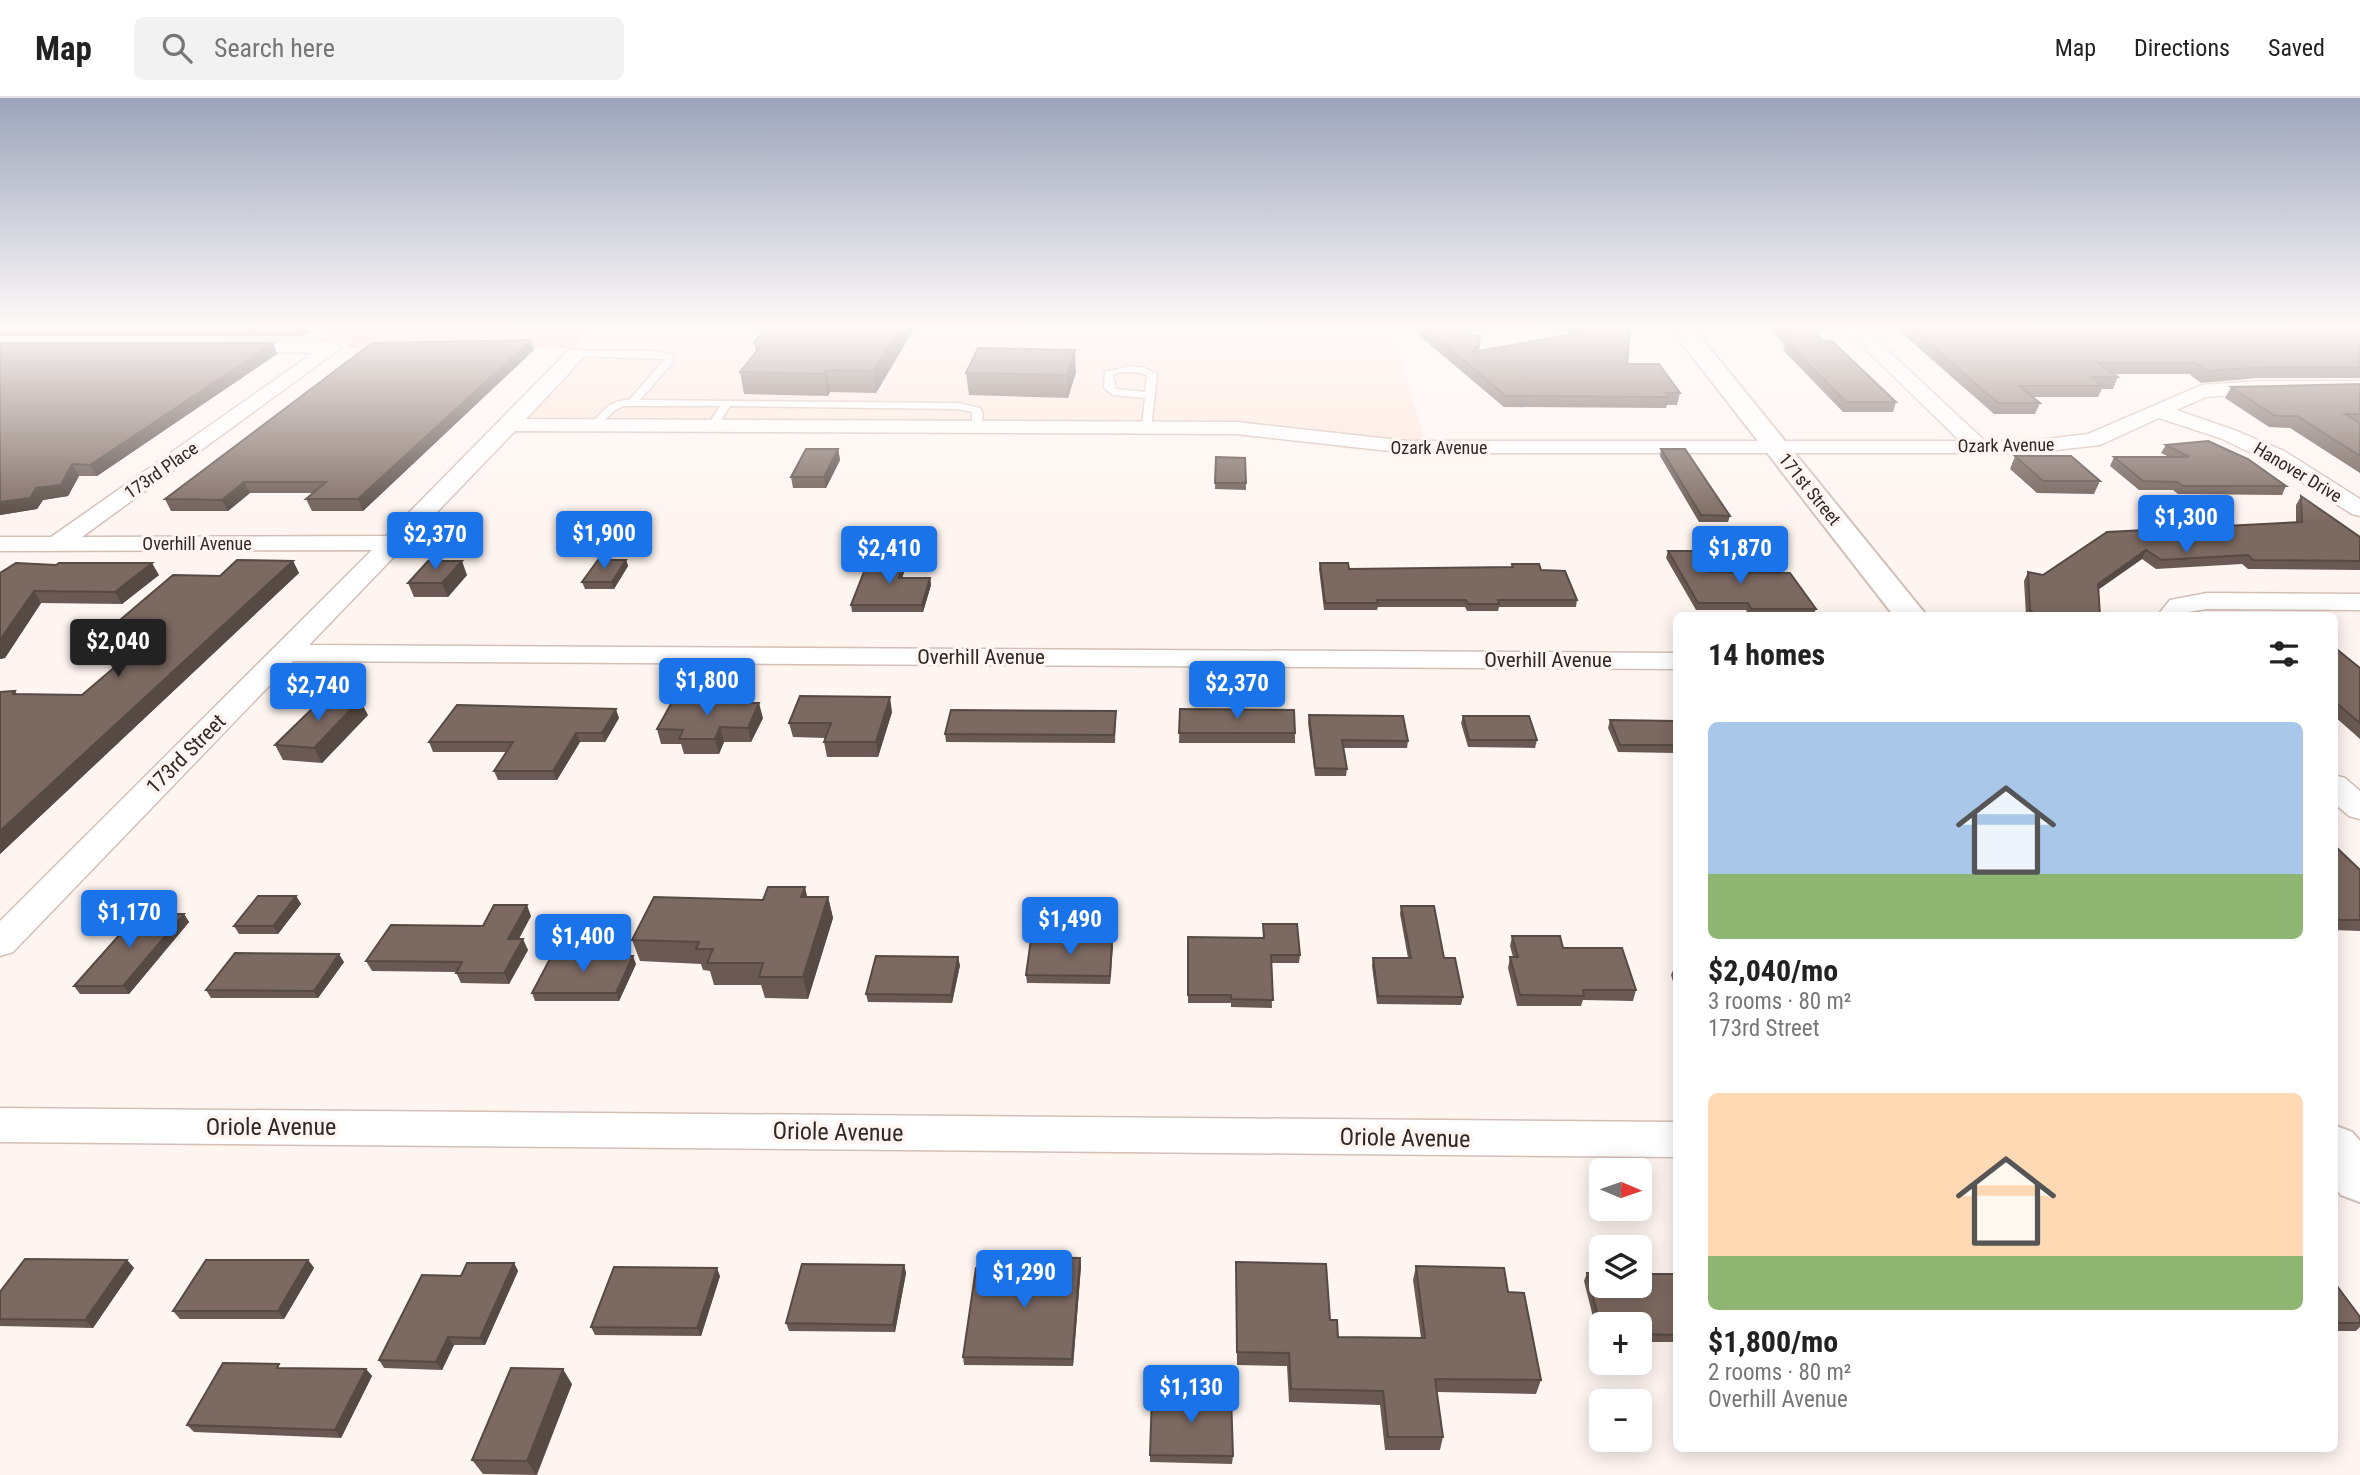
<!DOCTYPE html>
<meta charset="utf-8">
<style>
body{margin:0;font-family:"Roboto Condensed",sans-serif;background:#f2f2f2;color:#222;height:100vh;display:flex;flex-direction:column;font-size:26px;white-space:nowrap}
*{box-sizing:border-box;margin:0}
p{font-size:23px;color:#767676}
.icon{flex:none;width:38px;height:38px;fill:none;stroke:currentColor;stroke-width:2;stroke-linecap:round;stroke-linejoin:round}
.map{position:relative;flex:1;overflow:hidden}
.details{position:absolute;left:1673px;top:514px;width:665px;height:840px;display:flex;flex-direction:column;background:#fff;border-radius:10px;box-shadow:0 4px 18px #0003}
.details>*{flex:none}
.needle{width:46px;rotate:92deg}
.tools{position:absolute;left:1589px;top:1060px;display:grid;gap:14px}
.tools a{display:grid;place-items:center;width:63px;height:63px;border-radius:10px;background:#fff;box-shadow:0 4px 18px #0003;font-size:35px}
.price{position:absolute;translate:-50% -60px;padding:0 16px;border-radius:7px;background:#1a73e8;color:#fff;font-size:23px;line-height:46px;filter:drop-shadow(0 2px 4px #0008)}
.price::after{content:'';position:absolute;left:50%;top:42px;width:21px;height:16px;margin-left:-10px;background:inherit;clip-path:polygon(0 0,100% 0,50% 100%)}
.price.selected{background:#222;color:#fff}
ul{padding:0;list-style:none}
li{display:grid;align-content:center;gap:14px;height:371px;padding:0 35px}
li span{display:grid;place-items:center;height:217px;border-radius:10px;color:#555}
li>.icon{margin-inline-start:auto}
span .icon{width:126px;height:126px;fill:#fffc;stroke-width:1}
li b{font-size:30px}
h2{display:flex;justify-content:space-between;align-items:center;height:84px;padding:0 35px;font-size:30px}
header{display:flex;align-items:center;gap:42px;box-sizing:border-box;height:98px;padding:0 35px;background:#fff;border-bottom:2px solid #e0e0e0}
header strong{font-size:33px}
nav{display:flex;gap:38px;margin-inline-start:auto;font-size:24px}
.search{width:490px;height:63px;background:#f2f2f2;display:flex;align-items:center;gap:18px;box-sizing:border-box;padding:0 24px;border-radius:10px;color:#767676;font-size:26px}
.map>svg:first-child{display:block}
</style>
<header>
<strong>Map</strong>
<div class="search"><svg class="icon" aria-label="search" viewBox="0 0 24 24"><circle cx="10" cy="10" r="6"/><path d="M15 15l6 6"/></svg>Search here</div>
<nav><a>Map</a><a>Directions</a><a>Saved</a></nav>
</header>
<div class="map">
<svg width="2360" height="1377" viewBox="0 0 2360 1377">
<rect width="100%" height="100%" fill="#fef5f1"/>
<path fill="#ffe7dc" d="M591,231H1391L1429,356L1348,351L1265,336L1232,334L530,332L511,338L483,339Z"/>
<path fill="#fac9b4" d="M337,231H591L572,250H345L348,247L342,244L321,243Z"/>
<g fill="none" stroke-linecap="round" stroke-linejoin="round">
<g stroke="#d4bfb5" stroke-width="3">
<path id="service" d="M576,253H654L673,257V264L640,302L958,305L980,310L983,316L981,329L972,331V314L958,311L730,308L716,330L712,331L707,328L720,308H623L614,313L595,331L590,328C601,314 610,302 629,302L665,261L573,258L571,256Z
M1130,268L1145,270L1157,276L1151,331L1142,329L1145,300L1113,297L1104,290L1105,274ZM1120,274H1136L1147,277L1145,294L1116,291L1113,277Z"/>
</g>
<g stroke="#d4bfb5" stroke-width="3">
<path id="minor" d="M1845,231H1865L1985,343H2030L2088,336L2202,287L2258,283H2360V295H2258L2206,299L2176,312L2234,332L2284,353L2360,401V418L2352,416L2268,363L2220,340L2159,320L2100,347L2030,355H1408L1236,336L515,333L309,547L1676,555V571L293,563L13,854L0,858V823L372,452L0,453V439H51L313,255L232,253L225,251L223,247L225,243L332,244L341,250L82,439L386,438L569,252H583L585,256L583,260L526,321L1236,324L1408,343H1960Z
M2207,495L2360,496V512L2207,511L2188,514L2184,518H2157L2170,502Z
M2334,677L2345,680L2360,693V721L2349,718L2334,705Z
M0,1010L1676,1024V1059L0,1044Z"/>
</g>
<g stroke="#d4bfb5" stroke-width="4">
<path id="tertiary" d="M1671,231H1694L1927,518H1894Z
M2334,1027L2352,1034L2360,1043V1104L2341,1097L2334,1088Z"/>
</g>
<use href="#service" fill="#fff" fill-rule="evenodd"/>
<use href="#minor" fill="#fff" fill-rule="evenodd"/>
<use href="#tertiary" fill="#fff" fill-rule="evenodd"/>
</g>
<path fill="#6b5a53" d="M0,231H313L303,238H0Z
M914,231L876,295L830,294L828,298L744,296L740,274L756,254L754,245Z
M1416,231H1471L1470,236L1480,249L1477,254L1570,237L1567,231H1630L1627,266L1680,295L1677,307H1667L1666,310L1504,309L1416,235Z
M1770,231H1811L1823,243L1896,304L1893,314H1843L1783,252L1785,247Z
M1897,231H2360V280H2258L2201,285L2189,276H2114L2118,279L2113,291H2102L2098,299H2033L2040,305L2035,316H1994Z
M0,245H273L277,256L97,378H79L68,398L43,402L37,411L0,417Z
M534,252L363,413H312L306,401L313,395H250L228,413H171L165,401Z
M1076,274L1068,300L969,297L966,275Z
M2360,286V375L2290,330L2269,329L2225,300L2231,289Z
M2166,347L2286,388L2282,397L2178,396L2173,392H2139L2110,368L2114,359H2169L2161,355Z
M838,351L840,362L826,390H793L791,379Z
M1661,351L1730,418L1728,424H1699L1660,358Z
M2015,358L2100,383L2094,396L2037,395L2010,371Z
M1216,359L1246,385V392L1215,391Z
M2301,398L2360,439V472L2248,471L2242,466L2156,471L2142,461L2098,492L2100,518H2026L2024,483L2028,474L2043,477L2107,434L2296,424V407Z
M1668,453L1708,474L1816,511L1813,518H1749L1746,512H1696L1666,460Z
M626,462L628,468L614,491H585L582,484Z
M293,463L299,475L0,756V594L15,593L17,596L82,597L135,551H107L100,539L220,478Z
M1320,465L1349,471L1511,469L1512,466L1541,472L1577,502L1576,509H1499L1498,513H1467L1465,509H1378L1377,512H1324L1319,471Z
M56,467L159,477L122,506L41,505L5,560L0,561V475Z
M906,468L902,480H930L931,487L923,514H852L851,507Z
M467,477L448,499H414L408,485Z
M2334,549L2360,570V641L2334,618Z
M1180,611L1295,635V645H1179Z
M1116,613L1115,645L946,644L945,636Z
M892,614L878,659H827L824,644L825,640L793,639L789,625Z
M368,617L322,665L283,662L275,647Z
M1309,617L1408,643L1407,650H1343L1347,671L1346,678H1315L1308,625Z
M1463,618L1537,642L1535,650L1468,649L1461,625Z
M619,620L605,644H580L557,682H498L494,673L507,654H433L429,644Z
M763,620L751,644H724L719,656H684L681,646H661L657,631Z
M1610,622L1676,623V655L1618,654L1608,630Z
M2334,747L2360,772V833L2334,832Z
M296,798L301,806L278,836H239L234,828Z
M807,799H828L833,820L808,901L765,900L761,887H714L710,873L703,872L701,866L640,863L632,842L763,802Z
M1401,808L1444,860L1463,899L1461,907L1377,906L1372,868L1373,860H1408L1400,816Z
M184,816L189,824L129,896H80L74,888Z
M531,818L519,841L528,852L509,886L461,885L456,874L372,873L366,863L483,828Z
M1263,826L1300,857L1299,865H1271L1272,910L1231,909V905H1188V839L1263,840Z
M1512,838L1563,850L1636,892L1633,903L1583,902L1581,908H1517L1508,870L1510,859H1513L1510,848Z
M1112,841L1110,886L1027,885L1026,877Z
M344,864L318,900H211L206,892Z
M636,866L619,903H535L532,895Z
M960,867L952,905L868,904L866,896Z
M1674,870H1676V893L1671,877Z
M1080,1160L1081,1168L1073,1268L964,1267L963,1259L1011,1171Z
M127,1162L134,1170L93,1230L0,1228V1194Z
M308,1162L314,1170L284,1221H180L173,1213Z
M1236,1164L1330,1222L1338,1239L1421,1240L1413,1182L1416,1168L1508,1194L1541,1282L1536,1296L1437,1294L1443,1339L1440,1352H1385L1380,1307L1289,1304L1287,1268L1237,1267Z
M514,1165L518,1173L485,1247H454L442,1272L384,1270L379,1262L461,1178Z
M904,1167L906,1175L895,1234L789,1233L786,1225Z
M1587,1175L1676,1176V1244H1640V1227H1601V1243H1599L1584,1183Z
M720,1178L701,1238L595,1237L591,1229Z
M2334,1184L2360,1219V1229L2356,1233H2334Z
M282,1270L366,1271L372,1278L341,1340L194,1334L187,1327Z
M572,1286L537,1377L483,1376L472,1362Z
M1150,1357L1233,1358L1232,1366L1150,1364Z"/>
<path fill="#574a44" d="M300,231H313L303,238Z
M899,231H914L876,295L873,273Z
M1481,238L1480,249L1472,265L1473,254Z
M531,242L534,252L363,413L358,401Z
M273,245L277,256L97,378L90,367Z
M1075,252L1076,274L1068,300L1067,277Z
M826,272L830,294L828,298L824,276Z
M838,351L840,362L826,390L824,379Z
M72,366L79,378L68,398L43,402L37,411L0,417V404L36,390Z
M244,384L250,395L228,413L222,402Z
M2146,452L2142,461L2093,495L2098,486Z
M626,462L628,468L614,491L612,484Z
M905,462L906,468L900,487L899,480Z
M293,463L299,475L0,756V733Z
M462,463L467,477L448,499L442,485Z
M152,465L159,477L122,506L115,494Z
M930,480L931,487L923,514L922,507Z
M34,493L41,505L5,560L0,561V542Z
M890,599L892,614L878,659L876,644Z
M360,602L368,617L322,665L314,650Z
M759,605L763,620L751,644L748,630Z
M616,611L619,620L605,644L602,635Z
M720,629L724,644L719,656L715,641Z
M576,635L580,644L557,682L553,673Z
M805,789L810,811L801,799Z
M296,798L301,806L278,836L273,828Z
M828,799L833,820L808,901L803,879Z
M527,807L531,818L513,851L508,841Z
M184,816L189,824L129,896L123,888Z
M523,841L528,852L509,886L504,875Z
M1112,841L1113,849L1110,886V878Z
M339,856L344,864L318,900L314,893Z
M633,858L636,866L619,903L616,895Z
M958,859L960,867L952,905L951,897Z
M1080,1160L1081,1168L1073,1268L1072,1261Z
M127,1162L134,1170L93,1230L85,1222Z
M308,1162L314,1170L284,1221L278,1213Z
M514,1165L518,1173L485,1247L480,1240Z
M904,1167L906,1175L895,1234L893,1227Z
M717,1170L720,1178L701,1238L697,1230Z
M448,1239L454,1247L442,1272L436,1264Z
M366,1271L372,1278L341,1340L335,1332Z
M563,1271L572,1286L536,1377L527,1363Z"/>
<path fill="#7c6961" stroke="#574a44" stroke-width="2" d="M764,231H899L873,273L826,272L824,276L740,274L763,245H754Z
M1426,231H1470L1467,236L1481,238L1473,254L1578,235L1576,231H1630L1627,266H1659L1680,295H1666L1669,299L1506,298Z
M1781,231H1811L1823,243H1832L1896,304H1846L1786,243H1792Z
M1913,231H2360V269H2264L2207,273L2195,265H2098L2118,279H2091L2103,288H2019L2040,305H1998Z
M531,242L358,401H306L326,384H244L222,402L165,401L372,245Z
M0,245H273L90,367L72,366L61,387L36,390L30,400L0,404Z
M978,250L1075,252L1067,277L966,275Z
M2360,286V316H2345L2360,325V358L2297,318H2275L2231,289Z
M2208,343L2248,361L2286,388H2183L2177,384L2143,383L2114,359H2189L2166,347Z
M806,351H838L824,379H791Z
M1661,351H1685L1730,418L1701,417Z
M2015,358H2071L2100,383H2043Z
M1216,359L1245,360L1246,385H1215Z
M2301,398L2360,439V463L2253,462L2248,457L2161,462L2146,452L2098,486L2100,518H2036L2030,512L2028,474L2043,477L2107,434L2302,424Z
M1668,453H1696L1708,474L1790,475L1816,511H1751L1748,505H1698Z
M869,461L905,462L899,480H930L922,507H851Z
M237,462L293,463L0,733V594L15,593L13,596L82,597L150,539H100L173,477L220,478Z
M598,462H626L612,484H582Z
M428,463H462L442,485H408Z
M16,465L56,467L59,465H152L115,494L34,493L0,542V475Z
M1320,465H1348L1349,471L1513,469L1512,466H1539L1541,472L1565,473L1577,502H1498L1499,506H1468L1466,502H1377L1378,505H1325Z
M2334,549L2360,570V625L2334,603Z
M800,598L890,599L876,644H824L831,625H789Z
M323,600L360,602L314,650L275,647Z
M672,604L759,605L748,630L720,629L715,641H679L683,632L657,631Z
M457,607L616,611L602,635H576L553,673H494L513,644H429Z
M1180,611L1294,612L1295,635H1179Z
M951,612L1116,613L1114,637L945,636Z
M1309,617L1403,618L1408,643L1342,642L1347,671L1315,670Z
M1463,618H1529L1537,642H1469Z
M1610,622L1676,623V647H1620Z
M2334,747L2360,772V822H2334Z
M768,789H805L801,799H828L803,879H759L763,865H707L713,851H696L699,844L632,842L654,799L763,802Z
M258,798H296L273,828H234Z
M494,807H527L508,841H523L504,875H456L462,864L366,863L391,827L483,828Z
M1401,808H1434L1444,860H1455L1463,899L1378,898L1373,860H1411Z
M138,816H184L123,888H74Z
M1263,826H1297L1300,857H1271L1273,902L1231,901V897H1188V839L1264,840Z
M1512,838H1560L1563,850H1622L1636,892H1583L1584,898L1520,897L1510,859H1518Z
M1031,841H1112L1110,878L1026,877Z
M235,855L339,856L314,893L206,892Z
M552,857L633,858L616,895H532Z
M876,858L958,859L951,897L866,896Z
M1013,1159L1080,1160L1072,1261L963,1259L976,1170L1011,1171Z
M25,1161L127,1162L85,1222L0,1221V1194Z
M206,1162H308L278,1213H173Z
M1236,1164L1326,1166L1330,1222H1337L1338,1239L1425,1240L1416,1168L1504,1170L1508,1194L1524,1195L1541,1282L1435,1281L1443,1339H1388L1383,1293L1291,1291L1289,1255L1237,1254Z
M467,1165H514L480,1240L448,1239L436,1264L379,1262L422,1177L461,1178Z
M802,1166L904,1167L893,1227L786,1225Z
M614,1169L717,1170L697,1230L591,1229Z
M1587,1175H1601V1188H1640V1176H1676V1237L1640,1236V1227H1601V1231Z
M2334,1184L2360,1219V1225H2334Z
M223,1265L279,1266L277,1270L366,1271L335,1332L187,1327Z
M511,1270L563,1271L527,1363L472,1362Z
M1152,1296L1231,1297L1233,1358L1150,1357Z"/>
<linearGradient id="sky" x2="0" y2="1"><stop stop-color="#9ba4b9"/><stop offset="0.54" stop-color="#fffaf9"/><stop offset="1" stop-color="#fffaf9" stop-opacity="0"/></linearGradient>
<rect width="2360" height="424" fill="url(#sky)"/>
<g text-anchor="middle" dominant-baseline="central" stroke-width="7" stroke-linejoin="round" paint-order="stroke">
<g font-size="18" fill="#302825" stroke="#fef5f1">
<text transform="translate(2006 347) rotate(-1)">Ozark Avenue</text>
<text x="1439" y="349">Ozark Avenue</text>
<text transform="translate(161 372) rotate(-35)">173rd Place</text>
<text transform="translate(2298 374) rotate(31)">Hanover Drive</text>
<text transform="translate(1810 391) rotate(51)">171st Street</text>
<text x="197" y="445">Overhill Avenue</text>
</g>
<g font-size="21" fill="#302825" stroke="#fef5f1">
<text x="981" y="559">Overhill Avenue</text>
<text x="1548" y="562">Overhill Avenue</text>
<text transform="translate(186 656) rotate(-45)">173rd Street</text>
</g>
<g font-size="24" fill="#302825" stroke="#fef5f1">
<text x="271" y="1029">Oriole Avenue</text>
<text transform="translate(838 1034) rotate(1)">Oriole Avenue</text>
<text transform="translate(1405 1040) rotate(1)">Oriole Avenue</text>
</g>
</g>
</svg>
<div class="tools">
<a><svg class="needle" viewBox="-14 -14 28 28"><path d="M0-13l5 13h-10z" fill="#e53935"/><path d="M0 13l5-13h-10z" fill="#767676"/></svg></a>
<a><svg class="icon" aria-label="layers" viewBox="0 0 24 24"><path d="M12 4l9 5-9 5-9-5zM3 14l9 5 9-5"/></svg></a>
<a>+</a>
<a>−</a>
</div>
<b class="price" style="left:2186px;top:457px">$1,300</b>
<b class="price" style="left:604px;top:473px">$1,900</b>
<b class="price" style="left:435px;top:474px">$2,370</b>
<b class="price" style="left:889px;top:488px">$2,410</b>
<b class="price" style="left:1740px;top:488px">$1,870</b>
<b class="price selected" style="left:118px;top:581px">$2,040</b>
<b class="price" style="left:707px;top:620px">$1,800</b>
<b class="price" style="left:1237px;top:623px">$2,370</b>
<b class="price" style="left:318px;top:625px">$2,740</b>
<b class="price" style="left:129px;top:852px">$1,170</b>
<b class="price" style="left:1070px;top:859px">$1,490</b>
<b class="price" style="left:583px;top:876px">$1,400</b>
<b class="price" style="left:1024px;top:1212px">$1,290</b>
<b class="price" style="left:1191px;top:1327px">$1,130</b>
<section class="details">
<h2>14 homes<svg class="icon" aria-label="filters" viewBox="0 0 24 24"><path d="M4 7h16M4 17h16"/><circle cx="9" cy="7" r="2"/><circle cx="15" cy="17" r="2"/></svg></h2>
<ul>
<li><span style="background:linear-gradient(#a9c7e8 70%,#8fb573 0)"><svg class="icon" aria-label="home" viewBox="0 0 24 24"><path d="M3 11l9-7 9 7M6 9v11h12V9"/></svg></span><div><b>$2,040/mo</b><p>3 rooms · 80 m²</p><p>173rd Street</p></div></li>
<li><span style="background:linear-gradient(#ffd9b3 75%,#8fb573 0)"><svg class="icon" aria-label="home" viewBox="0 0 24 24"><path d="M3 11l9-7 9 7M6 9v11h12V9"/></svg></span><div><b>$1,800/mo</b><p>2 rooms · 80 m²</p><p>Overhill Avenue</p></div></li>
</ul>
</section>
</div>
